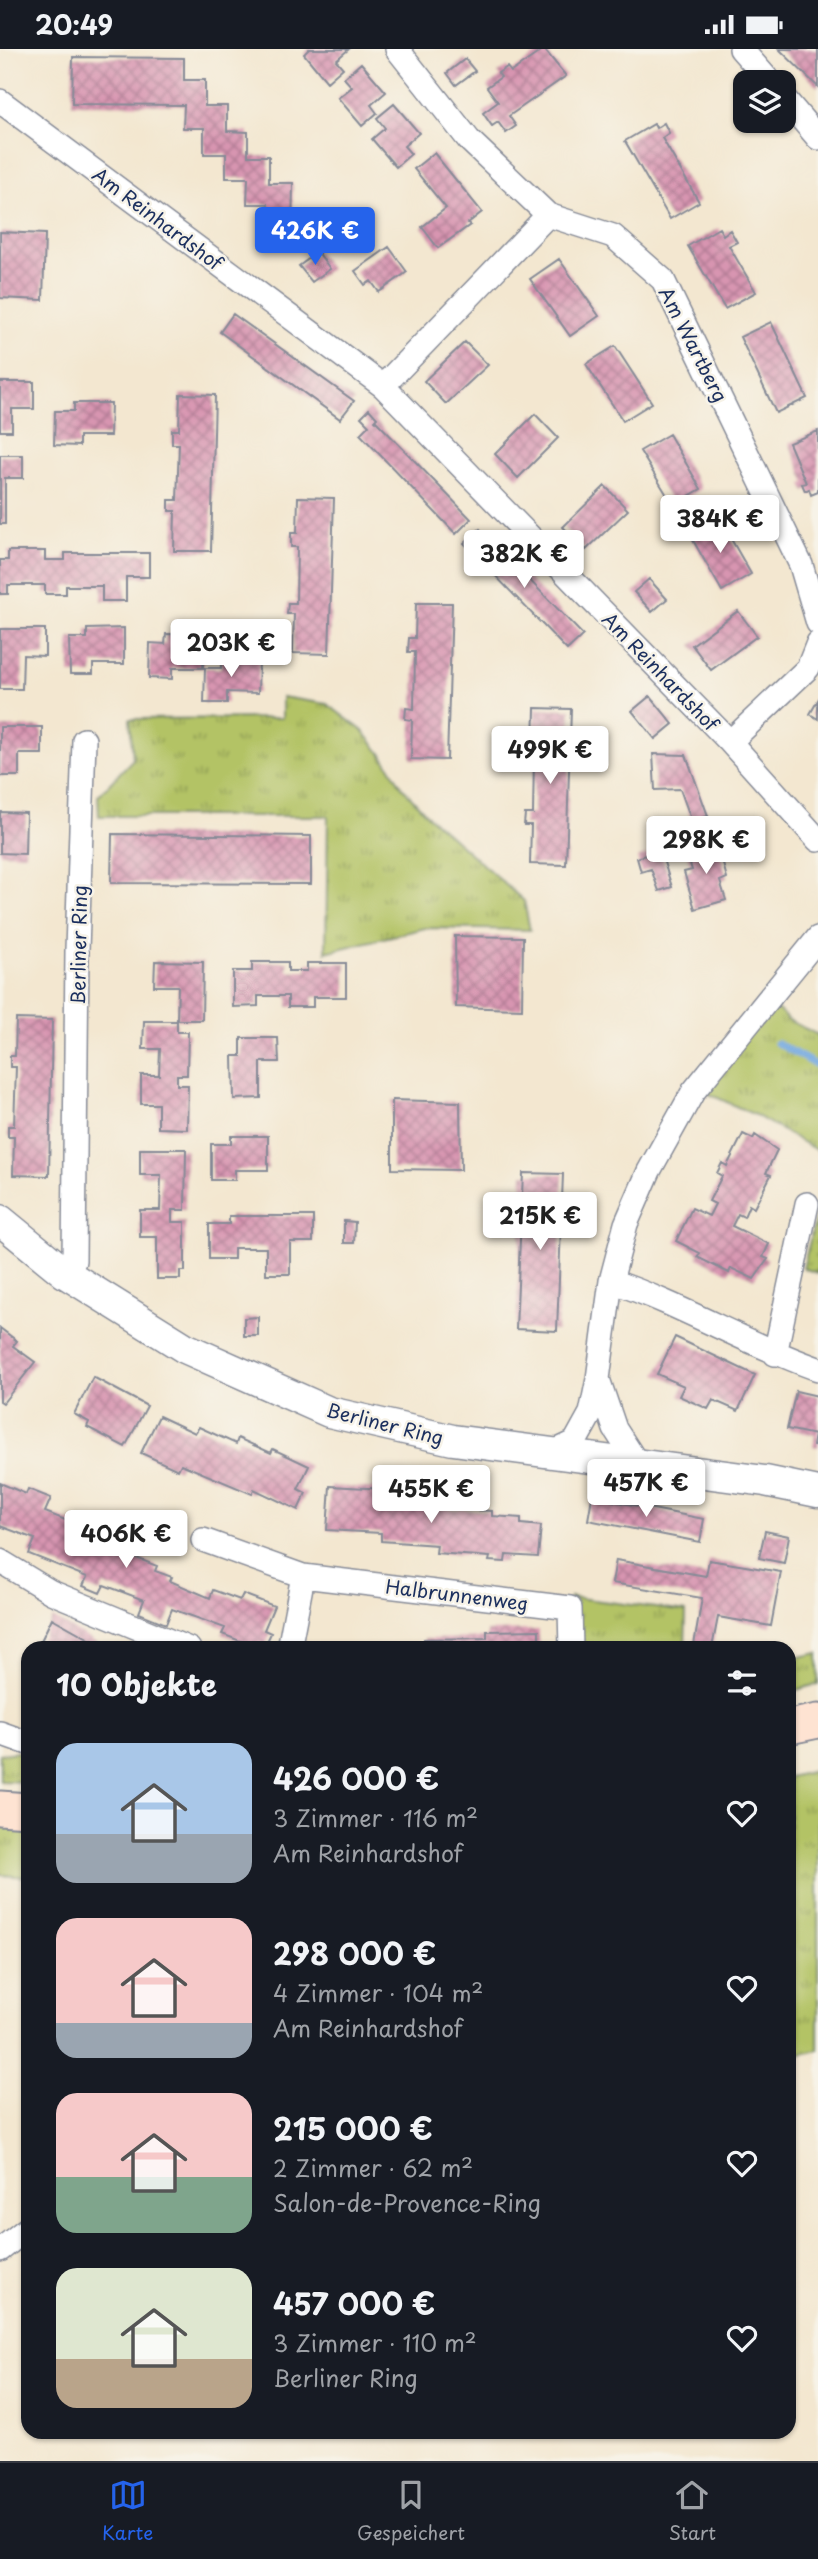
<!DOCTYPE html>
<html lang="de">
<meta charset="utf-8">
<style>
body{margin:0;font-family:"Playpen Sans",sans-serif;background:#242831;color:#f1f3f6;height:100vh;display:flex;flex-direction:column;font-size:26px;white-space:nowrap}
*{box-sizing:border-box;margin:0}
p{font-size:23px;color:#9ea1a6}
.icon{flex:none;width:38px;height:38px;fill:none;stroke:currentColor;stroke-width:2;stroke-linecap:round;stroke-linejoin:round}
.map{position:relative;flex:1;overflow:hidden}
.drawer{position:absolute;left:21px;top:1592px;width:775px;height:798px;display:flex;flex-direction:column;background:#171b24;border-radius:21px;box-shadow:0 2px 5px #0004}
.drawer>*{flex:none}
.tools{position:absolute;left:733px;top:21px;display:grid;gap:14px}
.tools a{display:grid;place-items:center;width:63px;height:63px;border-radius:14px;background:#171b24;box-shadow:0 2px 5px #0004;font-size:35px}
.price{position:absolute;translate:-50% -60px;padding:0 16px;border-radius:7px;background:#fff;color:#222;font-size:23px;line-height:46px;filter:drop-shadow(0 2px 4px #0008)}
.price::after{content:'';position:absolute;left:50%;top:42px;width:21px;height:16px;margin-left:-10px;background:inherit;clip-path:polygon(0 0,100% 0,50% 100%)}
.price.current{background:#2563eb;color:#fff}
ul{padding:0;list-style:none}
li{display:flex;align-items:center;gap:21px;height:175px;padding:0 35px}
li span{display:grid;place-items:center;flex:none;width:196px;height:140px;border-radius:21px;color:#555}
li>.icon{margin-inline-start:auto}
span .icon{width:84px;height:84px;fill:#fffc;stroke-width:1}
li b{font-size:30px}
h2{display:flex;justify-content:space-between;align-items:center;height:84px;padding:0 35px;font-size:30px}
.status{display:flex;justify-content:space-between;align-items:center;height:49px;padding:0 35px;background:#171b24;direction:ltr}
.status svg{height:19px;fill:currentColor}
.menu{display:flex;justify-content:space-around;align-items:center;height:98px;border-top:2px solid #363941;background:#171b24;font-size:19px;color:#9ea1a6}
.menu a{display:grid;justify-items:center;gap:4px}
.menu .current{color:#2563eb}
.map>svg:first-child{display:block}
</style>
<div class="status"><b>20:49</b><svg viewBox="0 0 49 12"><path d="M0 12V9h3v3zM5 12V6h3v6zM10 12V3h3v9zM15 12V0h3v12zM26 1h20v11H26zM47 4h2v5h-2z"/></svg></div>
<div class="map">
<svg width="818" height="2412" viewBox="0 0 818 2412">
<defs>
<pattern id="grass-tufts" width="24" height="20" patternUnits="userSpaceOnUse" patternTransform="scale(1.75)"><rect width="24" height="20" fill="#b3c365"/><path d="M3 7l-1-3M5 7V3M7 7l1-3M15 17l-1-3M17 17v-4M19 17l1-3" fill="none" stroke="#919f56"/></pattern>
<pattern id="park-dots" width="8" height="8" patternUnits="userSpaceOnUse" patternTransform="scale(1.75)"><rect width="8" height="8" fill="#b3c365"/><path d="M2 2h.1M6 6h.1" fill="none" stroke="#919f56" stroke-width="1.8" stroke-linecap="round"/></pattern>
<pattern id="building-cross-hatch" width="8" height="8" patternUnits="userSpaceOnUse" patternTransform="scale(1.75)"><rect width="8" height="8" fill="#d895b1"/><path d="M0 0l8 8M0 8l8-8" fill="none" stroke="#ae7a93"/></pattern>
</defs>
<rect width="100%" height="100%" fill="#f7f3e8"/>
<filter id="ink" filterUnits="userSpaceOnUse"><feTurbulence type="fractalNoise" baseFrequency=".0143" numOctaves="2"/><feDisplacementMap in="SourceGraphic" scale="14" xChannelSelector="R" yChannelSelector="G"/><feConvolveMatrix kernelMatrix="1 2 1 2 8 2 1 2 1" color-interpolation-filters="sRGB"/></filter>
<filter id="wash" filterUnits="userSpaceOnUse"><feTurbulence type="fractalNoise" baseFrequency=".00686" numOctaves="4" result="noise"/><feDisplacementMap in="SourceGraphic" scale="28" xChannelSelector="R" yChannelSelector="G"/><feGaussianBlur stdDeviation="1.57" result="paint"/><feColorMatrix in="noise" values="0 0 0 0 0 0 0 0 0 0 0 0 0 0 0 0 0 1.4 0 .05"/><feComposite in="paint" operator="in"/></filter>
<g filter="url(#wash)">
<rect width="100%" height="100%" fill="#f3e7d0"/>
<path fill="url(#grass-tufts)" stroke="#677962" stroke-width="2" d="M282,648L327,655L363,682L383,707L402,738L429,768L524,852L530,881L425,879L326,903L328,767H99L98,747L133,710L130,670L282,669Z
M768,951L788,971L818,986V1102L755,1066L696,1039Z
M570,1548L686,1563L685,1599H571Z
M818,1604V1635L789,1643V1610Z
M28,1702V1733L0,1732V1705Z
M818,1721V2001L789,2009V1728Z
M0,1759L28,1761V1828L0,1826Z"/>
<path fill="url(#park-dots)" stroke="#677962" stroke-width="2" d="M817,1163H818V1224L803,1219Z"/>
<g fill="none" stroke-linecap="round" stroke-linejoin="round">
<path stroke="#72a8e0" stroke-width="7" d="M777,994L818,1017"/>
</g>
<g id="blocks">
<path fill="url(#building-cross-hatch)" d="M309,0H349L336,11L343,19L327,33L304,5Z
M544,0L566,27L509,67L516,77L506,84L498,73L492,77L483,64L498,53L487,38L501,28L498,24L507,18L511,23Z
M779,0H818V38Z
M73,8L184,9V31H205V57H227V82L248,83V107H269V134H293L292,182L268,181V155H247L248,129H226V105H204V79H183L184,56L72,55Z
M465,10L475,22L456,36L447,24Z
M361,14L386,43L371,56L377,64L362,77L338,49L352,38L344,29Z
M394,55L419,84L404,97L411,105L396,118L372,90L385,79L377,69Z
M664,74L669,84L662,89L699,153L670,170L625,92L654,75L656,79Z
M434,104L482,163L468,174L470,176L438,199L422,178L446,159L414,120Z
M719,179L723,186L730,181L737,193L729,197L756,243L725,260L688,197Z
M0,183L45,185L43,251L0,249Z
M389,198L407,223L379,243L371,232L365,236L355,222Z
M318,203L330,220L312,233L299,217Z
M559,210L599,267L570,287L530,230Z
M233,265L354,352L340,370L220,283Z
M771,273L807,349L776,364L740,288Z
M465,293L488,316L446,355L424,332Z
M615,297L652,354L623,372L586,315Z
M0,333H34V360H12V382H0Z
M180,345L215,346L211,502H174L175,462H169V451H177L179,395H172V381H179Z
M74,354H111L110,387H79V397L54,396L55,362H74Z
M369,360L377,369L375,371L471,470L456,485L360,385L369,376L361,368Z
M535,365L558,389L518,429L495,405Z
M818,382V443L811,446L809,440L805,442L802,435L806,434L789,394Z
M669,385L701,440L673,456L640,402Z
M0,406H23V429H5V475H0Z
M605,437L628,461L586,501L563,478Z
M298,448L334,449L329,605L293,604L294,565H287L288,554H296L297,498H291V484H297Z
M719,469L751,525L722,542L690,486Z
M480,480L583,586L567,601L464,494Z
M8,502H45V511H65V504H149V528H126V552H102V537H66V545H45V536H8V545H0V511H8Z
M649,530L667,550L652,563L634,543Z
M416,554H452L447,711L411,710L412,671L405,670L406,659L414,660L415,603H408L409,589H415Z
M738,562L757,587L711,621L692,596Z
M124,579V615H93V625H70L69,589H87V580Z
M0,580H45V607L23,606L22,640H0Z
M166,585L204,586L203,619H172V630L149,629L150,594L165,595Z
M221,609L259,610L258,644L227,643V654H204L205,619H221Z
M650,647L673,675L655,690L632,662Z
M818,651V670L810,665Z
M535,659L571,660L566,816L530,815L531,776H524L525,765H533L534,709L527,708L528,695H534Z
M0,678H42V705H19V727H0Z
M653,705L686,706L708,767L692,773L680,740L655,741Z
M0,763L26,764L25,805L0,804Z
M112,785L311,787V835L111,834Z
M717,794L727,829L720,832L726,851L695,860L684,823L692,821L686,803Z
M660,801L672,838L659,842L651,820L641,823L637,809Z
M455,887L523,888L522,960L456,958Z
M155,912L203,913L202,971H177L178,937H154Z
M252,913H288V922H307V914H346V948H313V958H288V947H258V957L233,958V922H252Z
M16,970L52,971L49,1127L13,1126L14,1088H8V1077H14L16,1018H10V1007H15Z
M144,972H177V983H188L187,1026H177V1036H188L187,1080L158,1079V1055H141V1026H159L160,1000H143Z
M241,989H278L279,1013H261V1049L234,1050L233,1007H241Z
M392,1051L460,1053L461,1121L392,1120Z
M743,1085L753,1090L755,1086L777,1101L766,1124L771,1126L754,1159L749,1156L744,1168L738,1165L732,1177L769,1195L763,1208L768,1210L754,1230L731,1219L729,1224L697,1208L700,1204L676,1192L692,1159L709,1167L715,1155L709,1152L722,1127L717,1124L722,1114L727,1117Z
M231,1087H268V1121H235V1131H211V1095H231Z
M140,1100H186L185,1161H172V1173H185V1222H180V1230H157V1188H140V1161H160L161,1126H140Z
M523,1124L563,1125L557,1282L516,1280Z
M229,1167H313V1193H290V1225H266V1199H234V1210H209V1175H229Z
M344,1172L355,1173L354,1194H344Z
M258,1268V1287H244V1269Z
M0,1279L17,1292L13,1297L35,1313L3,1354L0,1352Z
M675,1288L755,1326L738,1362L713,1351L708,1360L679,1347L684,1337L657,1325Z
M93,1328L147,1357L125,1398L87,1378L89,1373L74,1365Z
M796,1342L818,1347V1398L813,1397L815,1386L787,1380Z
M159,1367L195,1384L199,1378L236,1395L238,1389L271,1404L273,1400L309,1417L298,1440L306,1444L298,1461L254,1440L252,1445L181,1415L178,1421L141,1404Z
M0,1434L26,1445L28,1440L51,1449L45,1463L103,1486L100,1495L157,1517L155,1522L172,1528L170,1532L210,1549L213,1541L240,1551L243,1545L274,1557L264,1581L271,1584L265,1597L260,1594L258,1599L222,1585L225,1579L172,1560L166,1575L139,1564L144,1551L104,1536L100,1544L83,1537L87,1528L29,1505L35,1490L0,1477Z
M330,1437L384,1440V1449L440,1453V1459L492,1462V1467L521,1469V1475L541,1477L538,1508L506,1506L505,1513L489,1512L490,1508L436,1504L437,1496L381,1492V1484L327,1481Z
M592,1448L704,1470L700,1493L588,1471Z
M765,1482L789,1487L784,1514L759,1509Z
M616,1511L706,1527L709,1511L781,1523L771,1577L718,1568L712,1599L694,1596L702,1549L612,1534Z
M52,1569L100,1596L98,1600H37Z
M539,1581V1600H424V1590L487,1589V1582Z"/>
</g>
</g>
<g filter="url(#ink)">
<use href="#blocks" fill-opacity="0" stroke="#878b97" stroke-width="2"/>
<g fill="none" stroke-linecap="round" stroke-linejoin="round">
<g stroke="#878b97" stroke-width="26">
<path id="minor" d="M397,0L469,91L548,166L613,187L663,231L801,516L818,574
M741,0L770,33
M784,49L818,89
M0,52L383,337
M548,166L383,337L730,693L818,791
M730,693L808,619L818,594
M65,1224L74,1212L77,901L84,691
M611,1232C683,1256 746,1295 818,1320
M775,1305L807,1155
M598,1330L615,1380L637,1414
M552,1404L575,1393L591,1364L598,1330L611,1232L626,1175L649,1122L693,1043L818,889
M203,1491L303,1527
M0,1512L51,1543L189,1600
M289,1600L303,1527L570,1559L571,1600
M0,1684L28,1694
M0,2201L28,2179"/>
</g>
<g stroke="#878b97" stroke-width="33">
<path id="tertiary" d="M0,1171L65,1224L185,1299L329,1363L453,1391L765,1432L818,1443"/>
</g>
<g stroke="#878b97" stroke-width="37">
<path id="secondary" d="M789,1678L818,1672
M0,1759L28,1761"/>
</g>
<use href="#minor" stroke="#fff" stroke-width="23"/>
<use href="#tertiary" stroke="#fff" stroke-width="30"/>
<use href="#secondary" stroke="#fee3d2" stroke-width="33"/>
</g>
</g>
<g text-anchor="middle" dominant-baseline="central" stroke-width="5" stroke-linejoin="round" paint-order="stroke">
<g font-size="19" fill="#1b2f5e" stroke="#f7f3e8">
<text transform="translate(158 169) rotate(37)">Am Reinhardshof</text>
<text transform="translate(694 295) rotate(63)">Am Wartberg</text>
<text transform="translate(661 622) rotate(46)">Am Reinhardshof</text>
<text transform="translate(78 896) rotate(-89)">Berliner Ring</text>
<text transform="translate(385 1374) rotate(14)">Berliner Ring</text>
<text transform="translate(457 1545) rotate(7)">Halbrunnenweg</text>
</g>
</g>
</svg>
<div class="tools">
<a><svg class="icon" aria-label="layers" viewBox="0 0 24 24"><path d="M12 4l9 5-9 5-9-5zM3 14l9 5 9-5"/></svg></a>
</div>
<b class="price current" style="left:315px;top:218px">426K €</b>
<b class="price" style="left:720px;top:506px">384K €</b>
<b class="price" style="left:524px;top:541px">382K €</b>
<b class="price" style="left:231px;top:630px">203K €</b>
<b class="price" style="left:550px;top:737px">499K €</b>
<b class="price" style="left:706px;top:827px">298K €</b>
<b class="price" style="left:540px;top:1203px">215K €</b>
<b class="price" style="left:646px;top:1470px">457K €</b>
<b class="price" style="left:431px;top:1476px">455K €</b>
<b class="price" style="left:126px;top:1521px">406K €</b>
<section class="drawer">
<h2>10 Objekte<svg class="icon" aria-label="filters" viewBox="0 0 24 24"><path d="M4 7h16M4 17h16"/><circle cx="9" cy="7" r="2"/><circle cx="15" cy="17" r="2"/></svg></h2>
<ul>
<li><span style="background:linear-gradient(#a9c7e8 65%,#9aa5b1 0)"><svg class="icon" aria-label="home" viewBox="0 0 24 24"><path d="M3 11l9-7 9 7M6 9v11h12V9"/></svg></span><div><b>426 000 €</b><p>3 Zimmer · 116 m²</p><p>Am Reinhardshof</p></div><svg class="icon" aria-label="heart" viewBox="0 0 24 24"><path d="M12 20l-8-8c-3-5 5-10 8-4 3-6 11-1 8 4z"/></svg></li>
<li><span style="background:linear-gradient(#f6c9c9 75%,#9aa5b1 0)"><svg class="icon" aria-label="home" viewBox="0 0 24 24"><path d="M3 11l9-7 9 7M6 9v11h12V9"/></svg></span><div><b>298 000 €</b><p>4 Zimmer · 104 m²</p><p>Am Reinhardshof</p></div><svg class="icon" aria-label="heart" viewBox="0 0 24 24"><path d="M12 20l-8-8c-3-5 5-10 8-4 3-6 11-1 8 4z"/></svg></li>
<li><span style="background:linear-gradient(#f6c9c9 60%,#7fa58c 0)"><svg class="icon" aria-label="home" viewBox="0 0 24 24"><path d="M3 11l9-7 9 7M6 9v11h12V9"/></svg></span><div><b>215 000 €</b><p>2 Zimmer · 62 m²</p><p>Salon-de-Provence-Ring</p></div><svg class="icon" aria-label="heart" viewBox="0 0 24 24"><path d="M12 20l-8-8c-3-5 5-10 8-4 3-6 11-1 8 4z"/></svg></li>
<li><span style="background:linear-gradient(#dfe7d0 65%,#b9a48a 0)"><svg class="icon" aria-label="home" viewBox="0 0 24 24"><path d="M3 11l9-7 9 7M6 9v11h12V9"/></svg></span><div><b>457 000 €</b><p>3 Zimmer · 110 m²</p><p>Berliner Ring</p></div><svg class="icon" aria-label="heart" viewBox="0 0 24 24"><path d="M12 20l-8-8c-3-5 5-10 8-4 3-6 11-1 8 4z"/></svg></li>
</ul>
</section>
</div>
<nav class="menu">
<a class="current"><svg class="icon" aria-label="map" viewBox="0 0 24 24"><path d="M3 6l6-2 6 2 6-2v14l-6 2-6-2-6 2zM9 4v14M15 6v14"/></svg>Karte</a>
<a><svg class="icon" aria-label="saved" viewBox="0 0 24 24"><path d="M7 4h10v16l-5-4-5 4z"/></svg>Gespeichert</a>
<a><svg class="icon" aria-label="home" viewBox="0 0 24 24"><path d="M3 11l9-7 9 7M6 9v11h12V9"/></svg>Start</a>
</nav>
